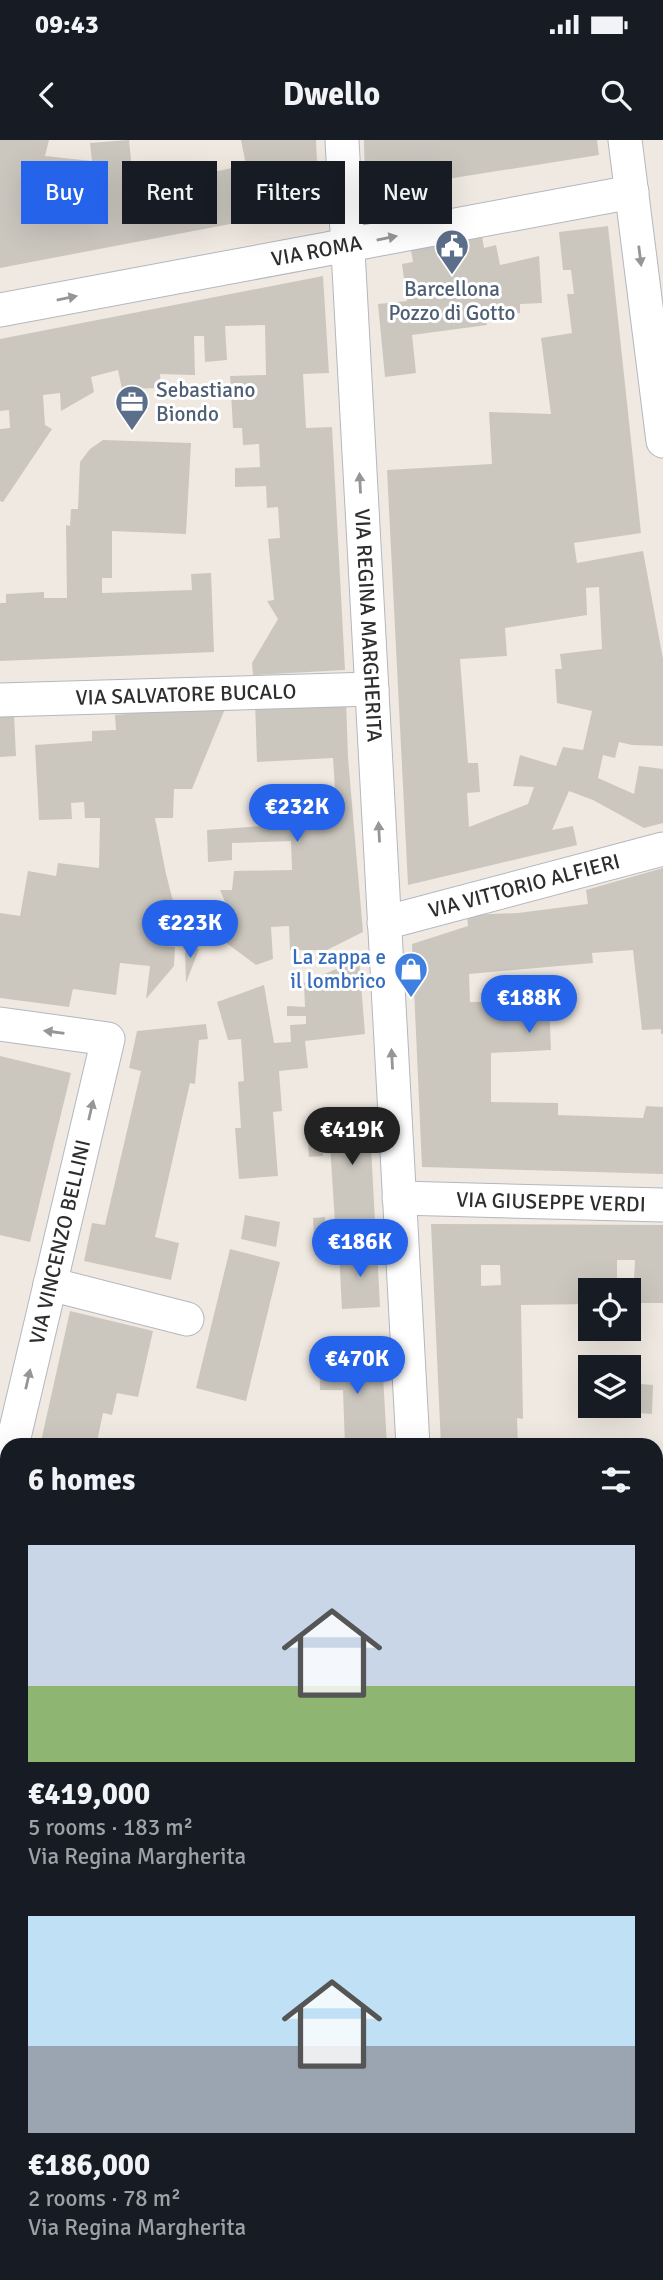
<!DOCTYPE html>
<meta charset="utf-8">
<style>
body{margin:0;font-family:Signika,sans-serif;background:#20242c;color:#f1f3f6;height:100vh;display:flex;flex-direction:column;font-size:26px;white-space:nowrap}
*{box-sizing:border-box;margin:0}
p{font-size:23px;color:#9ea1a6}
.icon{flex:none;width:38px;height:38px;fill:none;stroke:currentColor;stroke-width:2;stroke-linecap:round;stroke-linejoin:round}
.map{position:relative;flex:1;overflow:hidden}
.side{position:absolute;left:0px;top:1298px;width:663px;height:842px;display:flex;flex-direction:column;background:#171b24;border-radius:21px 21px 0 0;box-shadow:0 7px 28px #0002}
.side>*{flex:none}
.top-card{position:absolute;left:21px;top:21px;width:621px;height:63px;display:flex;gap:14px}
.fabs{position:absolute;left:578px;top:1138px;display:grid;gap:14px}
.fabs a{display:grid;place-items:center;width:63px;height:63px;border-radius:0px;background:#171b24;box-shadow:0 7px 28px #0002;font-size:35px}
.price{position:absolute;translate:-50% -60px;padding:0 16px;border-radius:24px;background:#2563eb;color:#fff;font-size:23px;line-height:46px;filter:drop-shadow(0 2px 4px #0008)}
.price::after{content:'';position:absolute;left:50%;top:42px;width:21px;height:16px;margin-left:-10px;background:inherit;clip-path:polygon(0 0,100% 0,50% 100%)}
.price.selected{background:#222;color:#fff}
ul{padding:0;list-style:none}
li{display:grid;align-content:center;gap:14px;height:371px;padding:0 28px}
li span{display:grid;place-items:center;height:217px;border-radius:0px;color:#555}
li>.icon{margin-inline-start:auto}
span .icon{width:126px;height:126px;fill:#fffc;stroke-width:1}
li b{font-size:30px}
h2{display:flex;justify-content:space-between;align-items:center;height:84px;padding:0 28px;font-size:30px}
.tag{padding:0 24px;border-radius:0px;background:#171b24;box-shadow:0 7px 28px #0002;font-size:24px;line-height:63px}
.tag.selected{background:#2563eb;color:#fff}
.status{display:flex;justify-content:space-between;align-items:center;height:49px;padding:0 35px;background:#171b24;direction:ltr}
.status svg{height:19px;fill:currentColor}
header{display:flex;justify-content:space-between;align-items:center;height:91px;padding:0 28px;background:#171b24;font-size:32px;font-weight:700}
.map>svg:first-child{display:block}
</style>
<div class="status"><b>09:43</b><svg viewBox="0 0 49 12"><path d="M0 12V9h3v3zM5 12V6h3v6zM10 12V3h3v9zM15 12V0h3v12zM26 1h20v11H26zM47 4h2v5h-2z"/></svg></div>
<header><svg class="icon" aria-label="back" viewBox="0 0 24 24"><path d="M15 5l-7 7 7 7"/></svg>Dwello<svg class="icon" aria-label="search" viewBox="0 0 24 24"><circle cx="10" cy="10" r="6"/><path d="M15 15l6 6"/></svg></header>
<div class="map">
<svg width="663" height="2140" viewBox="0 0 663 2140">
<rect width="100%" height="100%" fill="#efe9e1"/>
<path fill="#b6e59e" d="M663,1692V2140H394L388,2133H656V1693Z"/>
<path fill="#75cff0" d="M0,1392L7,1394V1521L0,1519Z"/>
<path fill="#cbc7bf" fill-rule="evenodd" d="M0,0H49L45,16L92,21L90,3L129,0L134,49L246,25L241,0H316L319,67L0,128Z
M364,0H597L599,15L365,52Z
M608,86L641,393L574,403L577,423L643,411L663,519V606L632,605L619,602L615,618L603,615L598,638L634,654L639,626L663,629V683L644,688L593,660L569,651L552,690L573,686L577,705L408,745L387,330L492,324L489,272L551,274L541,198L572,193L567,154H574L571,130H563L559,92ZM599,447L602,509L560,514L562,529H555L557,563L592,571L583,610L563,607L556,626L520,615L513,646L534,647L528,664L469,687L467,653L480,652L478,623H468L460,519L507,516L505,488L587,475L586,448Z
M482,96L484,108L496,105L500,125L539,116L542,163L520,164V173L486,178L487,185L412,195L416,233L385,237L378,164L407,161L402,124L413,122L411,110Z
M323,136L329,233L303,234L306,288L332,287L345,530L253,535L252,523L278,479L267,461L274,460L268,399L280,398L278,367L267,368L266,346L235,347V328L260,327L259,304L243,305L242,288H233L230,236L266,235L265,185L225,186L227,220L205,222L204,196H194L195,235L160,234L161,248L122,249L118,230L91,237L94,252L61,271L60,253L43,255L45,285L52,289L3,362L0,361V289L10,288L9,270L0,271V199Z
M103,300L191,303L186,394L112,391V438H102V453L192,450L191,434L211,433L214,512L0,521V463H6V454L44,452V458H67L66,385L70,386L71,369H78L80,322L90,309Z
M346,559L348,618L363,792L327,810H290L289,786L271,787L273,819L256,825L213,793L235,785L220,750H232L234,731L292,730L291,701L232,703V720L208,722L207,690L337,681L333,618L257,622L255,561Z
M227,564L192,649H174L173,678H155L166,734L174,765L162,764L161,806L175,807L174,826L146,859L150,826L120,823L116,855L73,849L69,867L0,858V773L20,776L28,731L56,736L58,723L99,728L100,678H85L84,662L71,663L72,679L39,680L35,605L92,601V591L116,590L115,575Z
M14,575L16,616L0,617V576Z
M663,728V894H661V889L642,890L633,810L592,813L593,823L469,834L470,862L549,861L551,910L491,913V962L558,963V975L643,978L646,966L663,967V1034L422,1027L412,804L468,786L467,775L518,773L588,764L586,750Z
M185,808L199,809L186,843Z
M359,819L365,894L305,901L308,928L279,931L282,971L273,972L278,1036L239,1039L235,988H241L238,942L244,941L241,899L228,900L217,862L264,845L274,903L291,902L290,885L306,884V876H287V866L305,867L304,843Z
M206,884L208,899L199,900L195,944L190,943L155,1097L179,1103L171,1140L84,1121L92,1083L105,1085L141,931L129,928L137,891Z
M0,916L71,933L30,1102L0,1095Z
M369,971L375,1081L335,1083L328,973Z
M307,986H321L323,1016L309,1017Z
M245,1075L280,1082L276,1107L241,1099Z
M325,1077L327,1114L315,1115L313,1078Z
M431,1084L663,1085V1163H628V1150H590V1164L521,1165L523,1279L517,1278L518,1306H441ZM617,1120H635L634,1139L617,1138ZM481,1125H500L501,1145L481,1146Z
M230,1109L280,1122L246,1261L196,1248Z
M377,1109L380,1167L342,1169L339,1112Z
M70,1171L153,1191L138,1257L117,1253L112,1275L103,1273L96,1306H40Z
M341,1208V1220L382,1218L387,1306H345L343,1250H320L319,1209Z
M641,1244L653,1245L652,1274L639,1273Z
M663,1322V1363L656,1360V1339Z
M0,1559L7,1561V1651L1,1671Z
M656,1994L663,1995V2140H469L466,2133H656Z
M143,2133H171L162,2140H147Z"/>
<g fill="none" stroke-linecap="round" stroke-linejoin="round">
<g stroke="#b4b7c1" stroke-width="35">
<g id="minor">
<path id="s1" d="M342,0L413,1306"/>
<path d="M625,0L663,301"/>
<path id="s2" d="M0,170L632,52"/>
<path id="s3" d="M0,560L372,549"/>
<path id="s4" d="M384,783L663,709"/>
<path d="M0,884L108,899L12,1306"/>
<path id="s5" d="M399,1058L663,1065"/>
<path d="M50,1144L187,1179"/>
<path d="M0,1357L7,1327"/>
<path d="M656,1493H663"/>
<path d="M0,1540L7,1543"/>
<path d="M656,1663H663"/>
<path d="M331,2133V2140"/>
</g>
</g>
<use href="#minor" stroke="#fff" stroke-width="33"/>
</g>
<defs><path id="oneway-solid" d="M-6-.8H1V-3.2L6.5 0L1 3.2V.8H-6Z" transform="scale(1.75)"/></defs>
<g fill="#969696">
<use href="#oneway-solid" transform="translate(387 98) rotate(-11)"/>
<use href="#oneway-solid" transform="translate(640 116) rotate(83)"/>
<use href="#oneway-solid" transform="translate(67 158) rotate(-11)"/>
<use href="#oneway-solid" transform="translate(360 343) rotate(-93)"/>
<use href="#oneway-solid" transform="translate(379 692) rotate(-93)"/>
<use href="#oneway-solid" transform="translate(54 892) rotate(-172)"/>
<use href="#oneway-solid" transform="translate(392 919) rotate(-93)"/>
<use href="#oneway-solid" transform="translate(91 970) rotate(-77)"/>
<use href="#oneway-solid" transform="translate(28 1239) rotate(-77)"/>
</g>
<defs>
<g id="civic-pin" transform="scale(1.75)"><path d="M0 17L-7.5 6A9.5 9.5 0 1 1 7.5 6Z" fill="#5c6f8a" stroke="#fff"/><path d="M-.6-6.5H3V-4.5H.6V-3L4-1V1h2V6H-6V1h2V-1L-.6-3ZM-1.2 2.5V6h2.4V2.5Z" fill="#fff"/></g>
<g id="office-pin" transform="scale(1.75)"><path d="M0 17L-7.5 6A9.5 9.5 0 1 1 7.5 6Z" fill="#5c6f8a" stroke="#fff"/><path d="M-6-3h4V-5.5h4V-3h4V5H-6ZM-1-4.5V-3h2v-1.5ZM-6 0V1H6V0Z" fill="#fff"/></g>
<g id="shop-pin" transform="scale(1.75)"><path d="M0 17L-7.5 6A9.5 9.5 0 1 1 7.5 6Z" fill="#3f7fe0" stroke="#fff"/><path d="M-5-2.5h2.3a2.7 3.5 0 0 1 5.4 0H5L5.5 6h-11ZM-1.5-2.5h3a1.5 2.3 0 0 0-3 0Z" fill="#fff"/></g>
</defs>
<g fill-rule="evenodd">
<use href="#civic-pin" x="452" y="106"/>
<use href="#office-pin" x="132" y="262"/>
<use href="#shop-pin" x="411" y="829"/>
</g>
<g text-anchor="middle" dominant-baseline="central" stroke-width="6" stroke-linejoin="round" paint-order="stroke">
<g font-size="21" fill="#2e2e2e" stroke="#fff">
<text stroke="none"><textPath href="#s2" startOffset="322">VIA ROMA</textPath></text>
<text stroke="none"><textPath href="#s1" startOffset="486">VIA REGINA MARGHERITA</textPath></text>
<text stroke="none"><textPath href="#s3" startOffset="186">VIA SALVATORE BUCALO</textPath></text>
<text stroke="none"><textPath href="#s4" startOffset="145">VIA VITTORIO ALFIERI</textPath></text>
<text stroke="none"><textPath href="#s5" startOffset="152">VIA GIUSEPPE VERDI</textPath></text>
<text transform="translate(60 1102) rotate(-77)">VIA VINCENZO BELLINI</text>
</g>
<g font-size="21" fill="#4e5e75" stroke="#fff">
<text x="452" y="149">Barcellona<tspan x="452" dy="24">Pozzo di Gotto</tspan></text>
<text x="156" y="250" text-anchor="start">Sebastiano<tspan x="156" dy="24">Biondo</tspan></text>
</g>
<g font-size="21" fill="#366cbe" stroke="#fff" text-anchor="end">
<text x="386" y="817">La zappa e<tspan x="386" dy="24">il lombrico</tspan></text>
</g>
</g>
</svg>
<div class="fabs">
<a><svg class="icon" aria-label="locate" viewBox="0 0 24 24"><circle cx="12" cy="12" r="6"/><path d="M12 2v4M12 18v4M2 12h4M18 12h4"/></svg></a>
<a><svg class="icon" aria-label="layers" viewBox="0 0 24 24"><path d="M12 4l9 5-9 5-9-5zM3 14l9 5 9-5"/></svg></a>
</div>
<b class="price" style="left:297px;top:704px">€232K</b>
<b class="price" style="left:190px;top:820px">€223K</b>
<b class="price" style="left:529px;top:895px">€188K</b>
<b class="price selected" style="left:352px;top:1027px">€419K</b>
<b class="price" style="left:360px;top:1139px">€186K</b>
<b class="price" style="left:357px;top:1256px">€470K</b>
<div class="top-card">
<a class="tag selected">Buy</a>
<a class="tag">Rent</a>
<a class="tag">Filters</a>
<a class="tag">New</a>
</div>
<section class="side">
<h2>6 homes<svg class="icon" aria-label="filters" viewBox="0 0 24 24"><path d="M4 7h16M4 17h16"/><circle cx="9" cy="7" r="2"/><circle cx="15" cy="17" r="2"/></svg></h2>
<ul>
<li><span style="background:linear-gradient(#c9d6e8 65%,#8fb573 0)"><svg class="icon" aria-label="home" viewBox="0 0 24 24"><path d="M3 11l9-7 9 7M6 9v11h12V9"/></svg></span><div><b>€419,000</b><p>5 rooms · 183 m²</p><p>Via Regina Margherita</p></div></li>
<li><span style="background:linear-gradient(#bfe0f5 60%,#9aa5b1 0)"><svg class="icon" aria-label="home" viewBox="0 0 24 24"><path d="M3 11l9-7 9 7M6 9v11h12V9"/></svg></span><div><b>€186,000</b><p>2 rooms · 78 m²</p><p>Via Regina Margherita</p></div></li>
</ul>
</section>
</div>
